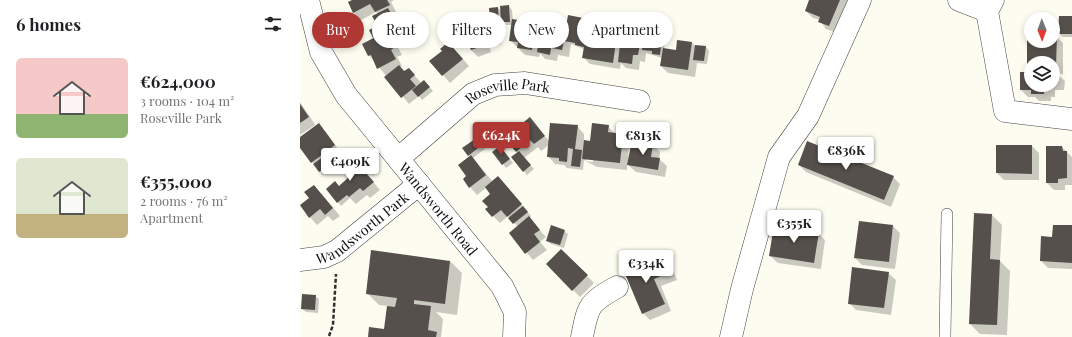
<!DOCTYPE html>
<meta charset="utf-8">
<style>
body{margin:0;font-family:"Playfair Display",serif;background:#f2f2f2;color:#202124;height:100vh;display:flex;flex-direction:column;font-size:15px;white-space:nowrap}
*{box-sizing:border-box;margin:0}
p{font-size:13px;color:#757577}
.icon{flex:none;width:22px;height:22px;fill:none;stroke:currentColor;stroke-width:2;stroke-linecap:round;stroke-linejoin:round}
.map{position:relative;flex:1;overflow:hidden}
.drawer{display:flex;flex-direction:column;background:#fff;width:300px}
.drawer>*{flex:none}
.banner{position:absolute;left:12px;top:12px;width:380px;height:36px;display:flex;gap:8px}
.needle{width:26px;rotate:179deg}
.tools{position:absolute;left:724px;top:12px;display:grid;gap:8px}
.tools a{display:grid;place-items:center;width:36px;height:36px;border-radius:50%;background:#fff;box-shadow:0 2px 6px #0003;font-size:20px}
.price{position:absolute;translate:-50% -34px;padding:0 9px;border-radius:4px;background:#fff;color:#222;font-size:13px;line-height:26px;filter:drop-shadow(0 1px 2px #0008)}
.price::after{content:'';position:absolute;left:50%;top:24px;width:12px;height:9px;margin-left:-6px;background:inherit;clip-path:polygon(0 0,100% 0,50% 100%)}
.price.current{background:#af3834;color:#fff}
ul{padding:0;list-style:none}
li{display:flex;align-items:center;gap:12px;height:100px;padding:0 16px}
li span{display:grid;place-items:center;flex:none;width:112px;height:80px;border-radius:6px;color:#555}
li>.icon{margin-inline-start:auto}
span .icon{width:48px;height:48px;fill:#fffc;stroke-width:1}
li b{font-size:17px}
h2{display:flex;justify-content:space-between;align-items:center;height:48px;padding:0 16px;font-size:17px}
.chip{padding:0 14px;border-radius:18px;background:#fff;box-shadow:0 2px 6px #0003;font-size:14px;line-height:36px}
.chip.current{background:#af3834;color:#fff}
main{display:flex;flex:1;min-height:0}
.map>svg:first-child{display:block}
</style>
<main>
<section class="drawer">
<h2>6 homes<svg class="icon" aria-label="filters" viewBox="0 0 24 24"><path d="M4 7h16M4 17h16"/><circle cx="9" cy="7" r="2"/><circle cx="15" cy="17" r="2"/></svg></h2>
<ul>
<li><span style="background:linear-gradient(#f6c9c9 70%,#8fb573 0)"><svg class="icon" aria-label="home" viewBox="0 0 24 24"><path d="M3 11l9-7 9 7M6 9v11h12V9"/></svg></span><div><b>€624,000</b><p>3 rooms · 104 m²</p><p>Roseville Park</p></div></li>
<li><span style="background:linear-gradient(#dfe7d0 70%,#c2b280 0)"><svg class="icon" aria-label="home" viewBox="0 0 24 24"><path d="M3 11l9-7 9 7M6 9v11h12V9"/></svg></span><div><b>€355,000</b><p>2 rooms · 76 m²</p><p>Apartment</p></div></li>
</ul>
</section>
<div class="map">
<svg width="772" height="337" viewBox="0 0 772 337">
<rect width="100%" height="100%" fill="#fdfcf0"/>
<path fill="#0003" fill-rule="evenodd" d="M54,0H94L91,2L96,12L92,14L94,19L90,21L96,31L89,35L94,40L102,55L97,57L102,66L100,67L105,72L109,69L122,84L128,85L133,91L122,100L119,96L109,104L69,55L75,39L73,37L80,25L73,16L78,14L76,12L61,20L54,13L49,3Z
M510,0H550L537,33L526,29L520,20L513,18L506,11Z
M209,6L212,10L213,20L236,24L242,30L265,34L288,20L291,24L290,30L317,34L322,39H340L344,43L362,37L365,41L364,49L377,51L378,41L392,43L396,47H406L409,51L407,64L397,63L395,77L368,73L361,66L362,58L346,53L345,62L340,61L339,70L326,68L321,63L320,69L290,64L283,57L284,49L271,44L269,57L258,55L257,61L245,59L240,53L239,57L225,55L210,40L212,25H206L204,21L193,22V24L202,23V26L192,27L196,30L201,44L190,48L191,52L178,57L171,50L166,36L157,39L153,36L156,21L163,27L173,16L181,26L188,23L191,26L190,9L198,8L202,12Z
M772,17V37H763L759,33Z
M731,35V41H753V35L756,36L763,43V74H757L765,81L764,90H755V97H751V101H739L735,97H728L721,90L731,73V85H753V63H731V69L728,66Z
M155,50L169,66L150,83L131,61L143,51Z
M0,102L16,126L18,125L26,132L41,153L30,160L35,166L23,175L0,147V138L16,126L15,125L0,135Z
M230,119L249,141L277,126L284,134V141L291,142L308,126L315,134L322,135L329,142L328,160L353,145L360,152L359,159L367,166L365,177L336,172L327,164V170L297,167L284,160L283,170L267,168L264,165L255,164L248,156L249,145L241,151L238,147L224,158L234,169L227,175L224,171L217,151L223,130ZM286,159L293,160V162L286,161Z
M181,142L186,148L173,158L193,182L198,177L205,184L231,216L229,218L246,237L240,242L247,250L233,260L210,233L218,227L210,218L208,216L200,223L193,216L189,207L192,194L186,188L177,195L164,180L168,177L171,157L164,149Z
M732,146L739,153V180H704L697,173Z
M762,147L772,157V185H765V190H754L747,183Z
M203,150L213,163L206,168L203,164Z
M499,165L593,177L600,184L591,207L506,172Z
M57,166L65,172L80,190L70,198L67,195L56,204L50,198L41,206L38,202L39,186L51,176Z
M21,193L40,216L33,221L28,216L17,225L0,206L10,198Z
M692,215L702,225L700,261L710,271L707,335L680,334L670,324Z
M593,226L600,233L595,269L562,265L555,258Z
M772,226V269L748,268L741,261Z
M264,231L268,234L264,248L251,244L247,241Z
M518,233L525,240L521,269L478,263L470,256Z
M261,250L294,283L280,297L247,264Z
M345,260L352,267L365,261L372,268L377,280L361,286L371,311L350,320L343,313Z
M150,261L162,273L157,315L136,312L143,319L141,337H69L85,330L88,306L79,305L67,293Z
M588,273L596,280L591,315L556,310L549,303Z
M15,296L19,299L18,313L6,312L2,309Z"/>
<path fill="#55504b" d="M52,0H87L90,5L75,12L70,4L53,13L48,2Z
M509,0H540L529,26L518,22L520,17L505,11Z
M209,5L210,22H201L200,6Z
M198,7L199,23H190L189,8Z
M88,8L92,15L76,23L72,16Z
M173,15L177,26L189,22L194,37L183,41L185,45L171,50L159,20Z
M268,15L288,19L287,29L317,34L313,63L282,58L284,47L275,45V43L264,41L262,50L251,48L250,55L237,52L238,46H236L239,28L265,33Z
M759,16H772V34H758Z
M212,19L237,23L232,50L217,48L218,42L209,41Z
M89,20L93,27L73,38L69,30Z
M157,20L162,33L153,36L147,24Z
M87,31L95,47L91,50L96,59L77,69L71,55L68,56L62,44Z
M344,34L362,36L360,55L352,54V51L342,50Z
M727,34H731V41H753V34L757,35L756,67H753V63H731V66H727Z
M321,35L341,38L338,55H333L332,64L318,62Z
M377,40L392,42L388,70L360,66L363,48L376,50Z
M148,42L163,59L142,76L129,61L142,51L140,49Z
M395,45L406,46L404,61L393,60Z
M99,65L104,71L109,68L115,75L110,79L116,86L101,98L84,77Z
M720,72H731V85H749V91L744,90V94H731V90H720Z
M753,72L758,73V83H753Z
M124,80L130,87L118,97L112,90Z
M0,104L9,117L0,123Z
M230,117L245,136L234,144L230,140L216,152L207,141L222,129L219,126Z
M19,123L35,145L11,163L0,148V137Z
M250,123L278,125L275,149L282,150L280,167L271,166L273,149L268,148L267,162L259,161V158L247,157Z
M292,123L309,125L308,132L323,134L320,163L282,159L284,140L290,141Z
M178,137L183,144L168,156L162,148Z
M332,140L353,144L351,157L360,158L358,170L327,165Z
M507,141L594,176L584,200L498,165Z
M696,145H732V174L696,173Z
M200,146L210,159L202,165L192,152Z
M746,146H762L763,151H767V178L758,179V183H746Z
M219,151L231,165L223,172L211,157Z
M26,155L32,162L19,172L13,164Z
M171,155L186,175L169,188L163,179L166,176L158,165Z
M50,157L57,165L58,164L74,182L63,191L60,188L49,197L47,195L37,203L26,189L35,181L39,186L50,176L41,165Z
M198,176L222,204L207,217L201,210L192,217L185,209L188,207L182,201L190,194L185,187Z
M14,185L33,208L25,215L20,209L9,218L0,205L9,198L4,192Z
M223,206L228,212L213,224L208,218Z
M674,213L692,214L690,259L700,260L697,325L669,324Z
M229,216L240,230L234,234L240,242L225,254L209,233Z
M559,221L593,225L589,262L554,258Z
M251,225L265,230L260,245L246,241Z
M474,225L519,232L514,263L469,256Z
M753,225H772V263L740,261L741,236L752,237Z
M261,249L288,275L272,291L246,264Z
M71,250L150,261L145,304L114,300V304L131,306L128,330L137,332L136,337H68L69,327L84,329L87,306L95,307L97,298L66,294Z
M345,259L349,267L365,260L370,272L354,279L365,304L342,314L323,269Z
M552,267L589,272L584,308L548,304Z
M2,294L16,295L15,310L1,309Z"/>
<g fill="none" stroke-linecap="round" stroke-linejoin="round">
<g stroke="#414141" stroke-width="12">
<path id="lane" d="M645,337L647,214"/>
</g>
<g stroke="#414141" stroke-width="23">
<g id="street">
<path id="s1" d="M8,0L21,52L46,95L202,286L215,312L214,337"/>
<path d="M659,0L687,11"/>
<path d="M693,0L687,11L705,111L772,119"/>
<path id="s2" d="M99,158L173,94L195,85L225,83L339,101"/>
<path id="s3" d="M0,260L24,257L37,251L119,184"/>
<path d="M282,337C288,306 288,303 317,287"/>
<path d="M431,337L442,289L479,157L508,116L560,0"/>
</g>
</g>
<path stroke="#303030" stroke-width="2.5" stroke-dasharray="4 2" stroke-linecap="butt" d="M29,336L33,325L36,274"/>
<use href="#lane" stroke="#fff" stroke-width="11"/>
<use href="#street" stroke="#fff" stroke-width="22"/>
</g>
<g text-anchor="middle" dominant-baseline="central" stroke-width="4" stroke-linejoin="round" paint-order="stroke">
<g font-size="14" fill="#0e0e0e" stroke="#fff">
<text stroke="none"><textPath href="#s2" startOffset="133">Roseville Park</textPath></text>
<text stroke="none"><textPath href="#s1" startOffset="250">Wandsworth Road</textPath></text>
<text stroke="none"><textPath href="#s3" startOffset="72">Wandsworth Park</textPath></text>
</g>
</g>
</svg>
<div class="tools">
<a><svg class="needle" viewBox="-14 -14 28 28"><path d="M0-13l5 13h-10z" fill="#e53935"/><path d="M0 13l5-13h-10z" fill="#757577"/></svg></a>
<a><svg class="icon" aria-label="layers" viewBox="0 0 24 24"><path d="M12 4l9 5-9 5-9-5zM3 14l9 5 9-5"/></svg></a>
</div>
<b class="price current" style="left:201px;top:156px">€624K</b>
<b class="price" style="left:343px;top:156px">€813K</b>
<b class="price" style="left:546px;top:171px">€836K</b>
<b class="price" style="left:50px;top:182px">€409K</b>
<b class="price" style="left:494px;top:244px">€355K</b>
<b class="price" style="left:346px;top:284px">€334K</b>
<div class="banner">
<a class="chip current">Buy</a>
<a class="chip">Rent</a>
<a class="chip">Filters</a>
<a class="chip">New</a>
<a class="chip">Apartment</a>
</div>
</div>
</main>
